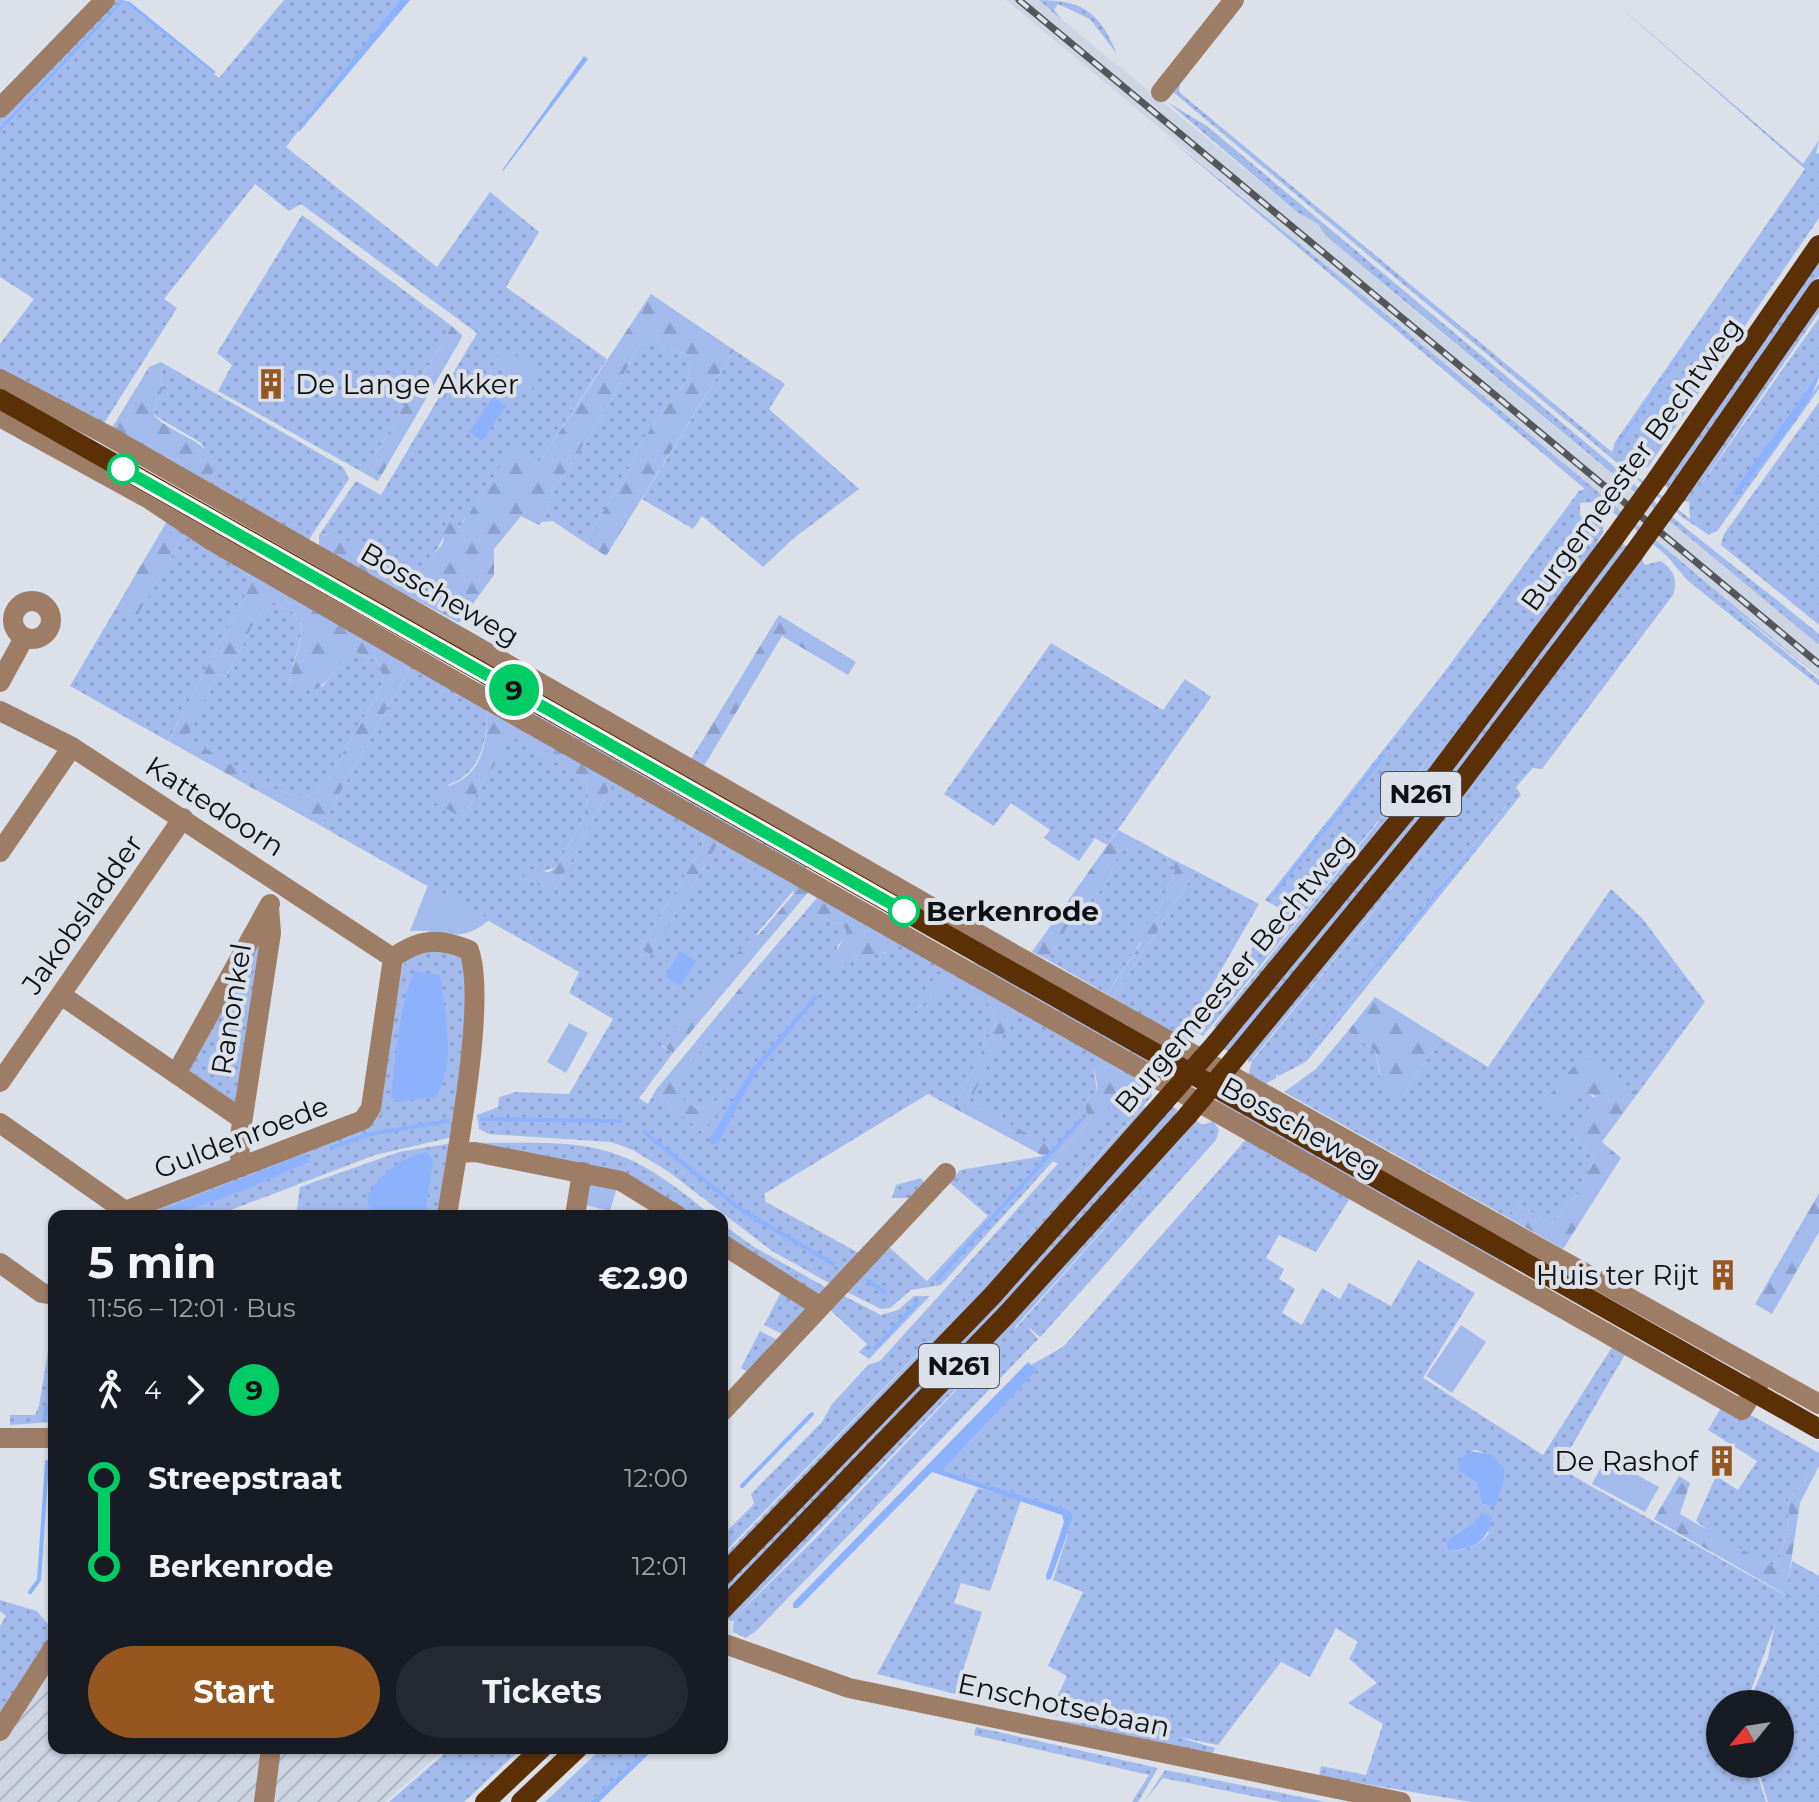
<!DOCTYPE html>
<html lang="en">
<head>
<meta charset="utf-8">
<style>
	:root { --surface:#171b24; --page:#242831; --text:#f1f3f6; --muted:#9ea1a6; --accent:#96571e }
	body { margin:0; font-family:Montserrat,sans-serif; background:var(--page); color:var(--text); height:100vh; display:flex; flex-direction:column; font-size:30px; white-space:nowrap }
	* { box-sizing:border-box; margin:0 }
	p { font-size:26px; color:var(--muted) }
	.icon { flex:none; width:44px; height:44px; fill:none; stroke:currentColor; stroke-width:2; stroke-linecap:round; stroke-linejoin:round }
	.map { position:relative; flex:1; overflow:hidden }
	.sheet { position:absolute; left:48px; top:1210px; width:680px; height:544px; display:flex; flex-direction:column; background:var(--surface); border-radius:16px; box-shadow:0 2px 6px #0004 }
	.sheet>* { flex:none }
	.badge { padding:0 16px; border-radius:26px; font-size:28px; line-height:52px }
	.needle { width:52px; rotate:240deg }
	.tools { position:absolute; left:1706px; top:1690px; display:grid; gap:16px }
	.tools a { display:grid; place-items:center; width:88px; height:88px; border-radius:50%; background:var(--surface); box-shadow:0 2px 6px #0004; font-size:40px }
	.map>.badge { position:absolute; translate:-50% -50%; box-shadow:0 0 0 4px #fff }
	.legs { display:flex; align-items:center; gap:12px; height:88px; padding:0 40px; font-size:26px }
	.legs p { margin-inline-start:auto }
	.headline { display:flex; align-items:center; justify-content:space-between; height:136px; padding:0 40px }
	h1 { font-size:44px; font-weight:700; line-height:60px }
	.action { display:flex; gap:16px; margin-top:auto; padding:16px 40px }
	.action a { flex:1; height:92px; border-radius:48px; background:var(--accent); color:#fff; font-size:32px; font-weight:700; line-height:92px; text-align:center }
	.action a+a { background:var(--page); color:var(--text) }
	ul { padding:0 40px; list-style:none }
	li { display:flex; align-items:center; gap:28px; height:88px; font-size:30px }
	li i { display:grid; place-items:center; width:12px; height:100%; margin:0 10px; background:currentColor }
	li i::after { content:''; width:20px; height:20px; margin:-10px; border:6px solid; border-radius:50%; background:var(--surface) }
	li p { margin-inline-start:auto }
	li:first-child i { background:linear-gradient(#0000 50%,currentColor 0) }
	li:last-child i { background:linear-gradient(currentColor 50%,#0000 0) }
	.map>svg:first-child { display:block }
</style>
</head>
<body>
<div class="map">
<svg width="1819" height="1802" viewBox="0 0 1819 1802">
	<defs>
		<pattern id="industrial-furrows" width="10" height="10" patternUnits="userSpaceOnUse" patternTransform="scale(2)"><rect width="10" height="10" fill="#cdd4e2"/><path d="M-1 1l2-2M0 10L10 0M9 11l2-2" fill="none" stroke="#afb5c1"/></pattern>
		<pattern id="grass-dots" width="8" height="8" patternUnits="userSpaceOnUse" patternTransform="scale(2)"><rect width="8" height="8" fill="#a3bbec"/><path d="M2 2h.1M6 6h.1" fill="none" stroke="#8ba0ca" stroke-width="1.8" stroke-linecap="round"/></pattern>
		<pattern id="forest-firs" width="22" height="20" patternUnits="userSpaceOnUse" patternTransform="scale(2)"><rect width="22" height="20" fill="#a3bbec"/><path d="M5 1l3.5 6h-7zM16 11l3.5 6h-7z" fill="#8ba0ca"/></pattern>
	</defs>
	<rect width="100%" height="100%" fill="#dce0e8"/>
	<polygon fill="#cdd4e2" points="1006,0 1038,0 1297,212 1318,224 1326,236 1411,308 1819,645 1819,677"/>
	<polygon fill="url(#industrial-furrows)" points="54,1630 54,1748 447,1748 385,1802 0,1802 0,1715"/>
	<g fill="url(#grass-dots)" fill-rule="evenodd">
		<polygon points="115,0 123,0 0,127 0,118 11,106"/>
		<path d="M284 0H400L286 147 437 267 490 192 539 232 506 287 607 359 538 464 513 449 458 529 449 518C445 537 439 548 427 563 389 609 368 528 319 535L356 481 381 495 477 333 301 204 289 211 255 184 164 299 177 308 101 428 0 374V344L34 299 0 277V132L124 2 219 78Z"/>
		<path d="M1039 0C1084 0 1100 13 1117 54L1090 19 1058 4 1054 10 1062 20Z"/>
		<path d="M1612 0 1803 164 1819 140 1816 154 1819 153V218L1648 467 1633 473 1690 519 1689 502 1681 500 1819 302V312L1690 500 1819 318V373L1733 494 1819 384V389L1718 530 1709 535 1682 517 1173 92 1180 79 1179 92 1612 452 1615 442 1805 169ZM1764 233 1619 445 1618 443Z"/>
		<path d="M1132 72 1169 103 1207 126 1616 468C1680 527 1751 578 1819 634V645L1326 236 1318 224 1297 212Z"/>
		<path d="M1159 130 1371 302 1819 677 1719 597 1819 680V686L1687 580 1667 556 1628 523 1598 502 1580 503V517L1590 512 1604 514 1603 533 1597 542 1600 545 1413 791 1218 1029 1214 1026 1467 712 1203 1036 1192 1030 1185 1039 1113 998 1196 871 1259 904 1194 1017 1284 911 1265 900 1439 679 1579 491 1585 489ZM1383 753 1372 772 1273 896 1271 895Z"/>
		<polygon points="302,215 452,326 364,473 218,391 232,365 217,353"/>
		<polygon points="1819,259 1819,276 1670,490 1663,484"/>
		<polygon points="654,339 670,351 686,353 690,358 689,378 640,443 624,479 584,542 553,521 542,522 551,494 606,410 637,348"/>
		<polygon points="734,350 785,384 769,409 859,489 794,538 763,567 702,516 693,529 642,499"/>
		<polygon points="161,362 343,467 349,479 308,541 112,431 133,394 138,397 116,432 213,462 201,443 154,415 162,390"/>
		<polygon points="1819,402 1819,625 1721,545 1724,534"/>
		<polygon points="186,532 257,573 168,741 70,686 116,608 135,618"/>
		<polygon points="1621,542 1628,548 1432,806 1229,1052 1222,1047"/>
		<path d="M1641 558 1645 565 1660 561C1674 569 1678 580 1673 595L1542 769 1533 768 1516 787 1521 795 1307 1061 1279 1076 1277 1074 1276 1078 1265 1084 1248 1075 1252 1061 1483 776 1249 1063 1246 1057ZM1514 795 1425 911 1323 1032Z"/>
		<path d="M273 605C326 613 288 657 289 689L323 686 347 655 356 652 377 661 383 677 380 690 324 785C318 790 312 797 303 796 269 795 215 753 185 736L218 674 226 677 257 617Z"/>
		<polygon points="1051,643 1163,710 1185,679 1211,697 1107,845 1095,838 1079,861 1044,838 1050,830 1011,803 994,826 944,794"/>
		<path d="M413 663 487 704C488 736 483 773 448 785L463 818 489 771 501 760 504 732 582 777C602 800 568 844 556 867L524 877 553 893 616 777 702 826 703 846 640 949 651 955 717 845 794 890 661 1046 673 1053 639 1098 648 1104 655 1091 702 1132 726 1094 709 1106 695 1108 680 1098 674 1084 757 974 754 971 810 906 816 916 843 925 848 932 837 947 834 974C847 958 865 954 886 953L899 939 943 964 915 1010 954 981 989 1004 996 1022 954 1108 928 1094 764 1194 766 1202 859 1253 831 1284 772 1251 669 1172 633 1150 611 1142 489 1134 479 1129 477 1115 498 1107 499 1097 516 1092 569 1094 613 1019 569 993 579 972 321 826Z"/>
		<polygon points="482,682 807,867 804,872 479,684"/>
		<polygon points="1143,843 1166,856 1175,870 1153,922 1147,925 1141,942 1107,994 1048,960 1073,917 1106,885 1119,852"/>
		<polygon points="1611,889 1642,918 1705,1002 1638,1093 1583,1056 1580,1089 1584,1088 1596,1100 1575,1134 1576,1140 1595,1159 1573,1199 1552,1224 1517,1204 1507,1217 1284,1092 1316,1069 1348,1031 1376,1052 1380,1076 1404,1094 1441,1038 1488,1067"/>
		<polygon points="259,943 262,946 236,1102 229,1104 189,1076 187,1063"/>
		<polygon points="423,946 462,956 469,988 453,1137 375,1155 215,1216 129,1216 373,1122 380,1114 402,967 410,953"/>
		<polygon points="974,962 1486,1249 1512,1269 1215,1106 1218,1099 1193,1086 1191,1090 1192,1085 1172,1073 1168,1079 972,965"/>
		<polygon points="1017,1007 1101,1056 1094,1070 1097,1092 1084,1102 1089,1122 1060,1152 969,1101"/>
		<polygon points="1142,1080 1151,1085 1152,1096 977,1291 1144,1106 1148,1110 1028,1245 722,1565 722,1558 976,1293 722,1555 722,1536 754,1504 751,1494 822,1422 832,1404 868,1365 880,1361 1131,1083"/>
		<polygon points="1171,1106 1178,1110 1170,1122 1096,1205 722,1600 722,1586"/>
		<path d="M1195 1120 1203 1125 1213 1121 1219 1130 1216 1140 1043 1334 1040 1337 1027 1326 1038 1339 756 1631 746 1638 733 1632 734 1621 727 1620 728 1615ZM1194 1128 1015 1329V1327ZM1013 1330 818 1536 736 1616Z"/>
		<path d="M1248 1137 1352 1195 1316 1252 1279 1235 1266 1258 1284 1269 1279 1279 1295 1289 1282 1313 1302 1325 1322 1288 1340 1299 1349 1283 1391 1306 1418 1260 1475 1293 1423 1378 1543 1455 1614 1344 1627 1351 1559 1468 1785 1595 1792 1561 1819 1576V1802H1768L1756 1764H1780V1704H1748L1768 1658 1775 1624 1746 1704H1720V1764H1754L1766 1802H1471L1319 1776 1321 1766 1366 1775 1383 1724 1348 1703 1377 1683 1349 1659 1358 1642 1336 1628 1310 1677 1281 1662 1218 1745 1178 1737 1215 1748 1212 1755 1047 1719 1099 1725 1049 1714 1067 1676 1048 1666 1083 1592 1053 1580 1073 1518 1071 1511 943 1470 1036 1371 1031 1365 1063 1347ZM1476 1450 1491 1455 1495 1506 1482 1504 1476 1482 1458 1471 1470 1451ZM1478 1522 1489 1533C1478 1547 1466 1550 1448 1551L1456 1533Z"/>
		<polygon points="452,1143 442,1216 296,1216 300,1187 399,1152"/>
		<path d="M471 1143C590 1143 617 1136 712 1216H685L622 1177Z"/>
		<polygon points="1043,1156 1053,1161 941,1285 911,1290 890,1308 881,1309 845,1291 890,1248 927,1281 988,1216 950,1183 960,1170"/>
		<polygon points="921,1178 925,1184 910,1198 892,1198 896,1185"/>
		<polygon points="722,1224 754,1247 827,1288 817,1297 722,1240"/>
		<polygon points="781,1292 806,1308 784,1335 764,1325"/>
		<polygon points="842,1295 881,1315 898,1310 914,1296 930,1296 869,1359 859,1352 867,1344 829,1309"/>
		<polygon points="54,1314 54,1422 10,1425 10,1415 35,1415 39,1406"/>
		<polygon points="760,1331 779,1341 750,1373 741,1368"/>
		<polygon points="1722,1406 1749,1414 1819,1453 1819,1466 1788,1500 1789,1525 1779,1561 1771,1566 1725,1543 1696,1521 1716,1476 1738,1490 1757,1461 1708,1430"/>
		<polygon points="978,1488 1021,1500 990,1591 961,1583 954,1603 982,1612 955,1694 877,1674"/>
		<polygon points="0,1600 37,1611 53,1630 0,1715 0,1626 6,1616 0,1611"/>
		<polygon points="976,1727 1158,1768 1138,1802 1132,1802 1149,1775 974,1735"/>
		<polygon points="451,1748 522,1748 464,1802 389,1802"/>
		<polygon points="602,1748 647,1748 590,1802 545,1802"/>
		<polygon points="1165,1770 1326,1802 1282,1802 1163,1778 1144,1802"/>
	</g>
	<g fill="url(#forest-firs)" fill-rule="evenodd">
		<path d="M651 294 734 350 606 556 584 542 624 479 640 443 689 378 690 358 686 353 670 351 654 339 637 348 606 410 551 494 542 522 539 525 521 516 494 549V575L459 623 319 548V535C364 529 374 587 418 573L443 543 446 515 459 528 513 448 538 464Z"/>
		<polygon points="452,326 462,335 461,339 378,481 364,473"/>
		<path d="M161 362 162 390 154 415C175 440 234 442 206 489L110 431 149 367Z"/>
		<polygon points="167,521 186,532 135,619 116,608"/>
		<path d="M257 573 413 663 321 826 168 741ZM273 605C326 613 289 657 289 689 333 699 327 665 356 652L377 661 383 677 380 690 324 785C318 790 312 797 303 796 270 795 215 753 186 736L218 674 226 677 257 617Z"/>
		<polygon points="779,615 856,662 848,675 782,636 704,766 691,759"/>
		<path d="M487 704 616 777 553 893 523 877 529 869 549 872 556 867C568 844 602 800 582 777L505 733 501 760 489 771 463 818 430 800C439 786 449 788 461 780 486 765 488 730 487 704Z"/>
		<polygon points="702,826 811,889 673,1053 661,1045 751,937 759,934 793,895 794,890 717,845 651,955 640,949 703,846"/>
		<polygon points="1118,830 1143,843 1119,852 1106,885 1073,917 1048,960 1032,952"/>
		<polygon points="1166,856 1196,871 1113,998 1107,994 1141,943 1126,935 1131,926 1153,922 1175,870"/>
		<path d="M820 894 899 939 898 946C877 962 857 946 833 976V957L847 932 843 925 815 916 810 906Z"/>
		<path d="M943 964 1017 1007 970 1101 1060 1152 1089 1122 1084 1102 1097 1092C1099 1078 1088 1067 1101 1056L1142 1080 1131 1083 1060 1165 954 1108 996 1022 989 1004 954 982 913 1011Z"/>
		<polygon points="754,971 759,978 757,983 674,1084 680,1097 695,1108 709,1106 726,1094 733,1095 702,1132 655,1091"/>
		<polygon points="1375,997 1441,1038 1404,1094 1398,1097 1383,1089 1376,1052 1348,1031"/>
		<polygon points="1583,1055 1638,1093 1602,1142 1621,1158 1563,1249 1507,1217 1517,1204 1552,1224 1573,1199 1595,1159 1576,1140 1575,1134 1595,1096 1580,1089 1559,1115 1543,1103"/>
		<polygon points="1819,1193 1819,1232 1772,1314 1755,1304"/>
		<polygon points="1819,1466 1800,1503 1786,1595 1654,1519 1679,1476 1690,1483 1680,1514 1771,1566 1779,1561 1789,1525 1788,1500"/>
	</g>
	<g fill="#a3bbec">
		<polygon points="503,348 542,372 531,390 493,366"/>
		<path d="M428 885 490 919C460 946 446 929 410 931Z"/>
		<polygon points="569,1023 588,1033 566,1073 547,1062"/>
		<polygon points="587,1181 617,1187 610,1211 585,1205"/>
		<polygon points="1461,1325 1486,1342 1452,1393 1426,1376"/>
		<polygon points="1606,1458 1659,1487 1645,1512 1592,1484"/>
	</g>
	<g fill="#8cb1fd">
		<polygon points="122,0 130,2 216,72 214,74 124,2 0,132 0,127"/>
		<polygon points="400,0 410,0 299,132 298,128"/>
		<polygon points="584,56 588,59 503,171 503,169"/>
		<polygon points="1764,233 1619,445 1617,444"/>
		<path d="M1819 373C1819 397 1755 472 1737 496L1732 494Z"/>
		<polygon points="493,397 506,406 482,441 469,432"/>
		<polygon points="1576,500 1441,682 1441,681"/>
		<polygon points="1383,753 1386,755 1273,897 1271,895"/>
		<polygon points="1515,795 1425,911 1294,1066"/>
		<polygon points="680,951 696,961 680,986 665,976"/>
		<path d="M414 971 440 975C445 1015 457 1061 436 1097L398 1102 391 1097C396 1054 398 1011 414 971Z"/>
		<polygon points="815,995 818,997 755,1074 718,1143 711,1145 710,1139 751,1070"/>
		<path d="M427 1152 433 1160 425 1216H370L367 1196C382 1173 399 1158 427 1152Z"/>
		<path d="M305 1154 309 1162C262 1181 196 1216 145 1216Z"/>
		<polygon points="1028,1362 1037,1370 943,1470 1071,1511 1073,1518 1051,1579 1047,1580 1046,1576 1064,1522 1062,1515 932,1472 798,1608 793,1608 793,1603"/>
		<polygon points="1470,1451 1491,1454 1504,1468 1504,1481 1495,1507 1482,1504 1476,1482 1458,1471 1460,1459"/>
		<path d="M1482 1513 1492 1517C1487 1543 1474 1549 1448 1551L1447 1542C1457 1529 1474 1528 1482 1513Z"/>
		<polygon points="647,1748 655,1748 599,1802 590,1802"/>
	</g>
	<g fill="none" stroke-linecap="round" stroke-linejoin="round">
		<g stroke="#8cb1fd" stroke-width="4">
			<polyline points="482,1119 620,1121"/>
			<polyline points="644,1132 740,1209 833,1264"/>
			<polyline points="333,1147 370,1134 448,1121"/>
			<polyline points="937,1279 1081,1120"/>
			<polyline points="868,1281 885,1292"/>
			<polyline points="875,1348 917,1303"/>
			<polyline points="44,1419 46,1407"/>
			<polyline points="742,1486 812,1414"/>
			<polyline points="30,1592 39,1580 47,1462"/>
		</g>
		<g stroke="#9e7d66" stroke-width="20">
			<polyline points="1161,92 1234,0"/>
			<polyline points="0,108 105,0"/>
			<polyline points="0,379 105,434 1010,952 1819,1404"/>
			<polyline points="0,417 149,499 209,539 467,688 1742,1410 1762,1378"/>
			<circle cx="32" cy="620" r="19"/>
			<polyline points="0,682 24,638"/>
			<polyline points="0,711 72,747 393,958"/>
			<polyline points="0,852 72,747"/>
			<path d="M393 958C419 938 439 938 469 950 487 1002 456 1156 447 1216"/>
			<polyline points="61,995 242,1119"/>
			<polyline points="176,1074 270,904"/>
			<polyline points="0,1082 183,818"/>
			<polyline points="0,1123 125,1211 363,1120 371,1108 393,958"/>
			<polyline points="459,1153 475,1152 621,1181 678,1216"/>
			<polyline points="241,1167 239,1143 271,933 269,907"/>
			<polyline points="575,1216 582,1172"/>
			<polyline points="722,1244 819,1306"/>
			<polyline points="0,1263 42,1293 54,1295"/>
			<polyline points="722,1412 946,1173"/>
			<polyline points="0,1438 54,1438"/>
			<polyline points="722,1643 849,1688 1401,1802"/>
			<polyline points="0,1731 54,1647"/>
			<polyline points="264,1802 271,1748"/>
		</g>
		<g stroke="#5b3007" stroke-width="20">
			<polyline points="0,399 1819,1429"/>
			<polyline points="1657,479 1819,245"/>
			<polyline points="1676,495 1819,289"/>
			<polyline points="1216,1043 1439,772 1615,537"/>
			<polyline points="1237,1056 1456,789 1634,553"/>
			<polyline points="722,1576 992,1296 1164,1102"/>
			<polyline points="722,1610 1007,1314 1188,1115"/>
			<polyline points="485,1802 542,1748"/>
			<polyline points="521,1802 578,1748"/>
		</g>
		<defs>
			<polyline id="rail" points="1019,0 1819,664"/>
		</defs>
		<use href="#rail" stroke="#54565a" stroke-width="7"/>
		<use href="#rail" stroke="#dce0e8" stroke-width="4" stroke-dasharray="12" stroke-linecap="butt"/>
		<g stroke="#5b3007" stroke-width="20">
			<polyline points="1615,537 1657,479"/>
			<polyline points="1634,553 1676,495"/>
			<polyline points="1164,1102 1216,1043"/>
			<polyline points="1188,1115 1237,1056"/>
		</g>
	</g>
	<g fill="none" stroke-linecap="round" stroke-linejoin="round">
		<defs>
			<polyline id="line-1" points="123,469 904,911"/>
		</defs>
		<use href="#line-1" stroke="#fff" stroke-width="18"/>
		<use href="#line-1" stroke="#0c6" stroke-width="12"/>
	</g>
	<defs>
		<symbol id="building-bare" viewBox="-9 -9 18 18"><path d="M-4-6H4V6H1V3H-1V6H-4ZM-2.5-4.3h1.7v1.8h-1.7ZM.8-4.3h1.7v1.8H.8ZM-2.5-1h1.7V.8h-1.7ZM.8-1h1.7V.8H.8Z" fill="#96571e" stroke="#dce0e8" stroke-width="2.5" paint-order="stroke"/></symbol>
	</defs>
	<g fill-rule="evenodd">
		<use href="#building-bare" x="249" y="362" width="44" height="44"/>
		<use href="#building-bare" x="1701" y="1253" width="44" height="44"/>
		<use href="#building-bare" x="1700" y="1439" width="44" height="44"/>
	</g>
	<g fill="#fff" stroke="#0c6" stroke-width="4">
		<circle cx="123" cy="469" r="14"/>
		<circle cx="904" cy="911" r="14"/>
	</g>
	<g text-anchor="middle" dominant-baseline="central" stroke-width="8" stroke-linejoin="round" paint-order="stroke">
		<g fill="#dce0e8" stroke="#4c4e53" stroke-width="2">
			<rect x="1381" y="772" width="80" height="44" rx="6"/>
			<rect x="919" y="1344" width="80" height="44" rx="6"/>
		</g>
		<g font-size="26" font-weight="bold" fill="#0f1013">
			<text x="1421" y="794">N261</text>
			<text x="959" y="1366">N261</text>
		</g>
		<g font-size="28" fill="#0f1013" stroke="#dce0e8" text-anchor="end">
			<text x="295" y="384" text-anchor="start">De Lange Akker</text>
			<text x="1699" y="1275">Huis ter Rijt</text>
			<text x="1698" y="1461">De Rashof</text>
		</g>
		<g font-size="28" fill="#0f1013" stroke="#dce0e8">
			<text transform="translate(1631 464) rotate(-54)">Burgemeester Bechtweg</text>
			<text transform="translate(440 594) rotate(30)">Bosscheweg</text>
			<text transform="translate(215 806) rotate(33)">Kattedoorn</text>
			<text transform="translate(82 914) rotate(-55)">Jakobsladder</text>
			<text transform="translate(1234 973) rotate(-50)">Burgemeester Bechtweg</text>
			<text transform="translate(231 1009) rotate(-81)">Ranonkel</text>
			<text transform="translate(1301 1127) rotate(29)">Bosscheweg</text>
			<text transform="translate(241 1137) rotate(-21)">Guldenroede</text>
			<text transform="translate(1064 1705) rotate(12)">Enschotsebaan</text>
		</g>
		<g font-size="28" font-weight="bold" fill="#0f1013" stroke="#dce0e8" text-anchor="start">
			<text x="926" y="911">Berkenrode</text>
		</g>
	</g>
</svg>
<div class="tools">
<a><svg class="needle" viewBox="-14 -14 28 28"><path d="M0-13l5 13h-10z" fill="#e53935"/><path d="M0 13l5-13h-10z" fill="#9ea1a6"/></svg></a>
</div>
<b class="badge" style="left:514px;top:690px;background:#0c6;color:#111">9</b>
<section class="sheet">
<div class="headline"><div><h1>5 min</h1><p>11:56 – 12:01 · Bus</p></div><b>€2.90</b></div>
<div class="legs"><svg class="icon" aria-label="walk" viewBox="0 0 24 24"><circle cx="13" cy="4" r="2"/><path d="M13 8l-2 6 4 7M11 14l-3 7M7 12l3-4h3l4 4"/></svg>4<svg class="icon" aria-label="forward" viewBox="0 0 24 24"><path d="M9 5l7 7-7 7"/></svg><b class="badge" style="background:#0c6;color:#111">9</b></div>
<ul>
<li><i style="color:#0c6"></i><b>Streepstraat</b><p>12:00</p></li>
<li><i style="color:#0c6"></i><b>Berkenrode</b><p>12:01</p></li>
</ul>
<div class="action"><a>Start</a><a>Tickets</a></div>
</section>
</div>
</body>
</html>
